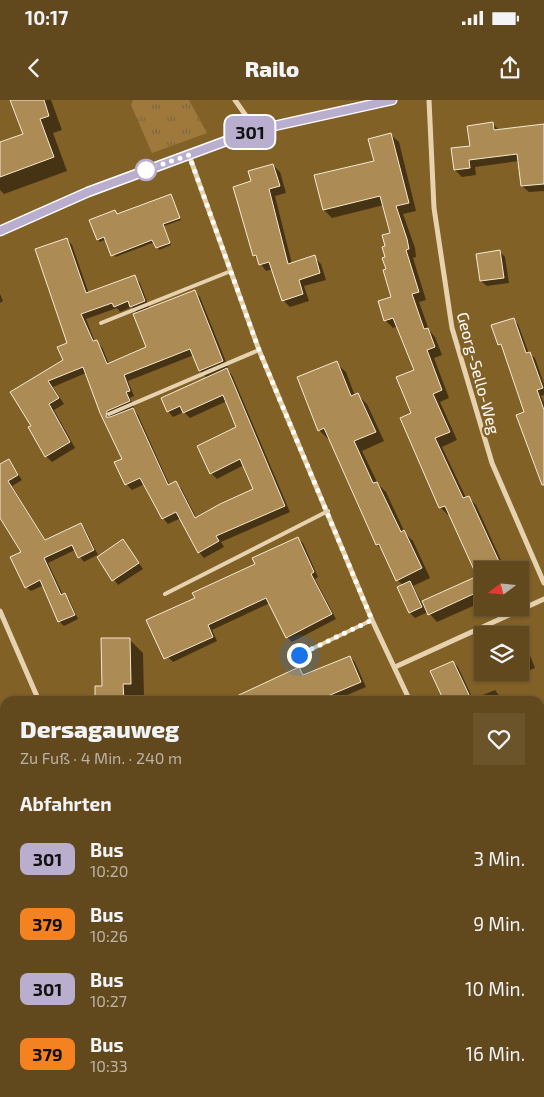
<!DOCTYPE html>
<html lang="de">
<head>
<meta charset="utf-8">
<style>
	:root { --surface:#62491d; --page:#6b532a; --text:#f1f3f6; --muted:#bbb2a4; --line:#76613b }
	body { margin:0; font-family:"Exo 2",sans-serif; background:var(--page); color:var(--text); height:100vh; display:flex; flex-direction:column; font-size:19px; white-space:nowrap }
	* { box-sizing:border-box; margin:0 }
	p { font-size:16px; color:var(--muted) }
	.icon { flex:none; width:28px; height:28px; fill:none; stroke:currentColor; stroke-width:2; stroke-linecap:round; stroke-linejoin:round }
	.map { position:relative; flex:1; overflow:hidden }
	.drawer { position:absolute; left:0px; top:596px; width:545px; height:401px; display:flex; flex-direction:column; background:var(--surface); border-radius:15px 15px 0 0; box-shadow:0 1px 4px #0004,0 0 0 1px var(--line) }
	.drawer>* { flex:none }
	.badge { padding:0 10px; border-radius:8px; font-size:18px; line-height:32px }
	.needle { width:32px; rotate:254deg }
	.controls { position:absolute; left:474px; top:461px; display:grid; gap:10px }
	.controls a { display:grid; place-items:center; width:55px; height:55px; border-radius:0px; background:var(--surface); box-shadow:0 1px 4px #0004,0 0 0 1px var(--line); font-size:25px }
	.you { position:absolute; width:25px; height:25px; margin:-12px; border:4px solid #fff; border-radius:50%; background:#1a73e8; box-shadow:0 0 0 8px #1a73e833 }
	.map>.badge { position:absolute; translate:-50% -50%; box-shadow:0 0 0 2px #fff }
	h2 { padding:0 20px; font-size:19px; line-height:45px }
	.round { display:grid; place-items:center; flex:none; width:52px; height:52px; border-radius:0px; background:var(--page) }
	.head { display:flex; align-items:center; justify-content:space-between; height:85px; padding:0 20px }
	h1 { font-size:24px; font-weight:800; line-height:38px }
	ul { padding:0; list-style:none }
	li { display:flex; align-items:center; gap:15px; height:65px; padding:0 20px }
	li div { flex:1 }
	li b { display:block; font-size:19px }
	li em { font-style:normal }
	li .badge { min-width:55px; font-weight:700; text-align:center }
	.status { display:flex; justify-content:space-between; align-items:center; height:35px; padding:0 25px; background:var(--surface); direction:ltr }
	.status svg { height:14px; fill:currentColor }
	header { display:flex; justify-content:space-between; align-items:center; height:65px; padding:0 20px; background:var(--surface); font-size:22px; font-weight:800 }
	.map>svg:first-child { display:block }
</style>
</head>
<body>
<div class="status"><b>10:17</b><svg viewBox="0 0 49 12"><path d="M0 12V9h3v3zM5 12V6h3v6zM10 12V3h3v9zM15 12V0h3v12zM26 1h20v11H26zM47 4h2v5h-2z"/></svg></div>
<header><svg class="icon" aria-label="back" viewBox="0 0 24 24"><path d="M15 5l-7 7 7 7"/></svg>Railo<svg class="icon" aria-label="share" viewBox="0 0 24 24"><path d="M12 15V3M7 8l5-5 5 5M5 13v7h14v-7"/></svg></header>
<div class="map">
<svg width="544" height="997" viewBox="0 0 544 997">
	<defs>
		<pattern id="park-tufts" width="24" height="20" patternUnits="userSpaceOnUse" patternTransform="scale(1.25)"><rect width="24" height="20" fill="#9f793c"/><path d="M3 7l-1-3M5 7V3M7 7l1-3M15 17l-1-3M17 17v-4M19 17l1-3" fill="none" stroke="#7e6742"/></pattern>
	</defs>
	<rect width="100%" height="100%" fill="#826127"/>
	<polygon fill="url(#park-tufts)" points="133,0 189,0 207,33 152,53 131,5"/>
	<g fill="#0007" fill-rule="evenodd">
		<polygon points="12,0 51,0 62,30 53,33 67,71 4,94 0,90 0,44 24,35"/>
		<polygon points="492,23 500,31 544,26 544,91 529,92 522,86 519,61 475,67 476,75 462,77 455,70 471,47"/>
		<polygon points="391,35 399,42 416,111 403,114 415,148 416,157 413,158 426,200 419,202 429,230 435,237 442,255 434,258 449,298 440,302 457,340 442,347 466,398 468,397 476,405 505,469 509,467 512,470 482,470 482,502 437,522 428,512 415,518 410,513 399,487 403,485 397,480 384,451 377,445 330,339 328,339 319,330 336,263 346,272 355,296 358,295 367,304 384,341 362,351 378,384 386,392 405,433 413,441 430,478 413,486 422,503 479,477 450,414 448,415 440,407 412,314 415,270 398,226 393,228 385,220 393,197 387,158 387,147 391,134 384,105 332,118 324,110 375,62"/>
		<polygon points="273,65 280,72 286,93 275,96 292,164 314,157 321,164 326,180 304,186 309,201 290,207 283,200 273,169 266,171 254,155 253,82"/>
		<polygon points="170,95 181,120 164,126 171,145 159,150 155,142 115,157 107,139 100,142 98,140"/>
		<path d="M67 139 72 145 89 194 135 177 140 183 150 209 194 191 200 197 228 267 226 268 232 275 290 412 221 442 224 447 204 458 199 452 181 418 168 424 163 418 145 384 132 390 126 384 124 359 86 273 53 287 64 304 54 310 75 348 52 362 46 356 32 326 12 293 64 260 69 243ZM132 207 138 214 147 248 109 264 102 247 95 242 86 219 117 208 120 212ZM194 255 200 271 207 278 168 311 173 317 184 312 190 318 227 301 238 328 211 373 217 379 244 365 255 389 197 419 181 388 176 383 170 386 138 315 131 308 134 307 130 298 134 296 128 281Z"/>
		<polygon points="500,152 505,157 509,183 487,186 481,181"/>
		<polygon points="0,194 3,201 0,203"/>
		<polygon points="513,219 518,224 529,254 535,258 544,284 544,295 541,296 544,303 544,380 526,313 504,248 499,244"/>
		<polygon points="9,360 22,380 12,386 46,441 81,424 85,429 99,457 123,441 143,469 118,485 97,455 84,462 75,450 48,463 63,495 69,499 78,519 64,526 59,521 44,485 31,491 26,487 23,452 0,415 0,365"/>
		<polygon points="298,438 303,443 318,477 315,479 336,519 292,542 287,537 270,503 212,530 217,541 173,562 168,557 196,498"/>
		<polygon points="129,539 143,553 144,597 137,597 137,601 96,601 96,587 103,587"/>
		<polygon points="522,543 527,548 535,568 513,577 508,572 520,572 520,544"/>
		<polygon points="350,557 355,562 366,587 333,601 241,601 239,596 299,568 305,576"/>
		<polygon points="453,562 458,567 473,599 495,590 503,601 446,601 432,572"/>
		<polygon points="544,639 544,653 540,644 540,640"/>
		<polygon points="5,640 5,752 0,747 0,641"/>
		<polygon points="540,730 542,733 544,732 544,775 540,777"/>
		<polygon points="544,853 544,902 540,903 540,854"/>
		<polygon points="5,872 5,899 0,884 0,874"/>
		<polygon points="544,935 544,975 540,976 540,937"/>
		<polygon points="37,992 73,992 60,997 40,997"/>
		<polygon points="220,992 349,992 350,995 209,997"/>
		<polygon points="481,992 496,992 485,997"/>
	</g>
	<g fill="#ac8b54" stroke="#f5e8d3">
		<polygon points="10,0 44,0 49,16 40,19 54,57 0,77 0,42 23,34"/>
		<polygon points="493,22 494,30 544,24 544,84 521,86 517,54 469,60 470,68 454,70 451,48 470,46 467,26"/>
		<polygon points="391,33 409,103 396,106 407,139 409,149 406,150 419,192 412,194 424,229 428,228 435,247 427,250 442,290 433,294 450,332 435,338 463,398 469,396 503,470 474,470 445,406 439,408 400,318 411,313 396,277 414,270 393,218 384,221 378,201 391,197 383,170 386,169 382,158 385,157 382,147 385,146 382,135 390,133 380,96 323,110 314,75 374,61 368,39"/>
		<polygon points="273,64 280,86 269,89 288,164 315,155 320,173 299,180 303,194 282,201 269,162 259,165 256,155 253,156 233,87 251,81 248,71"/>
		<polygon points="171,94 180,118 163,124 170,143 156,148 152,140 111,156 104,137 97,140 89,120 115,110 117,114"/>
		<polygon points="67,138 86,193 135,175 145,201 130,207 128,201 114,207 112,203 81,214 93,241 97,240 107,264 146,247 133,214 195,190 223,261 199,271 190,249 124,275 130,291 126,292 130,301 107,311 106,317 110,317 133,308 168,385 176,381 195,418 220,404 253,389 240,359 210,374 197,346 236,327 223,295 183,313 180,306 167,312 161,298 227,268 285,406 216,436 219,441 198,453 176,412 162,419 140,378 125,385 114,362 122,359 100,313 83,267 48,281 59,298 49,304 70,342 45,357 28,327 31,326 10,292 63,260 57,247 67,243 35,149"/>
		<polygon points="500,150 504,178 480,181 476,154"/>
		<polygon points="514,218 526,253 530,252 543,288 537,290 544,310 544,385 542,385 516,315 524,312 501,244 498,245 491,225"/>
		<polygon points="337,261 351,296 358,293 376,332 354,341 373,383 377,382 401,432 404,430 422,468 396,481 379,444 376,445 324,328 318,331 297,277"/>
		<polygon points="9,359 18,375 8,381 45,440 81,423 94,450 78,458 72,445 44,458 61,495 65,493 75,515 58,522 40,480 25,488 10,457 21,452 0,418 0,364"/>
		<polygon points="298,437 314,472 311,474 332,514 286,538 266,498 208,525 213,537 164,559 146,520 195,498 192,493 255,464 252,458"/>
		<polygon points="123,439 139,463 112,481 97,457"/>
		<polygon points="482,474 482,490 428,515 422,501"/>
		<polygon points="410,481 422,507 409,513 397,487"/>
		<polygon points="101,538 130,538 131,584 123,584 124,601 95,601 95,586 102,586"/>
		<polygon points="350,556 361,582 316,601 226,601 299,567 303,575"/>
		<polygon points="453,561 472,601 444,601 430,571"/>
	</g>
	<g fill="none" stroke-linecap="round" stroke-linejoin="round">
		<g stroke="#e7d2af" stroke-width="3" stroke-dasharray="2.5 4" stroke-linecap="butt">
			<polyline points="0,633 5,630"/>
			<polyline points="0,771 0,772"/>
			<polyline points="0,901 5,915"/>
			<polyline points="31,992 33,997"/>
		</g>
		<g stroke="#e7d2af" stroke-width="4">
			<polyline points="101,223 231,171"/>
			<polyline points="109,314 259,250"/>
			<polyline points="165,494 328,411"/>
			<polyline points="299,555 372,520"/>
			<polyline points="540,723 544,721"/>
		</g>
		<g stroke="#e7d2af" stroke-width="5">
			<polyline points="235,0 256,30"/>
			<polyline points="429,0 434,108 452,228 492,363 544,483"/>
			<polyline points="189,55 259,250 372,520 410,601"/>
			<polyline points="0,131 88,92 256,30 392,0"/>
			<polyline points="0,511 39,601"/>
			<polyline points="395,567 544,499"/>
			<polyline points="540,818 544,817"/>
			<polyline points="170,992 171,997"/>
			<polyline points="390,992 392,997"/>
			<polyline points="441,992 442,997"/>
			<polyline points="139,997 152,992"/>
			<polyline points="425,997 436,992"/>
		</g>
	</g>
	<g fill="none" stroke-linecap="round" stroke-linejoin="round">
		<defs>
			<polyline id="line" points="0,131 88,92 256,30 392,0"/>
		</defs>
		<use href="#line" stroke="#fff" stroke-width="11"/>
		<use href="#line" stroke="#b9aecd" stroke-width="8"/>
		<polyline stroke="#fff" stroke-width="5" stroke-dasharray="0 9" points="146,70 189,55 259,250 372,520 299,555"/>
	</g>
	<circle fill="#fff" stroke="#b9aecd" stroke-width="2.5" cx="146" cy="70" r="10"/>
	<g text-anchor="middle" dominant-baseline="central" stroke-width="5" stroke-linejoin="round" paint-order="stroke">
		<g font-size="16" fill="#fff" stroke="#826127">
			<text transform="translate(479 273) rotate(75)">Georg-Sello-Weg</text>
		</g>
	</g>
</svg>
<div class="controls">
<a><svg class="needle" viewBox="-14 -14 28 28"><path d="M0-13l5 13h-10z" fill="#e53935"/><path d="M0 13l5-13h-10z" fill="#bbb2a4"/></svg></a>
<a><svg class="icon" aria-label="layers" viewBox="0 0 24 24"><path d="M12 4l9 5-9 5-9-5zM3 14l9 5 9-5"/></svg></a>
</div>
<div class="you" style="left:299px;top:555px"></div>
<b class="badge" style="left:250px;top:32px;background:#b9aecd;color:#111">301</b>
<section class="drawer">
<div class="head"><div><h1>Dersagauweg</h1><p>Zu Fuß · 4 Min. · 240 m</p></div><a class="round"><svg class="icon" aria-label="heart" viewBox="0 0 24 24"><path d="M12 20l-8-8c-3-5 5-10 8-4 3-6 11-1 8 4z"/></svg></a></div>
<h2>Abfahrten</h2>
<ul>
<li><span class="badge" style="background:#b9aecd;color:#111">301</span><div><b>Bus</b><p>10:20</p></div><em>3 Min.</em></li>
<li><span class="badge" style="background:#f58220;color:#111">379</span><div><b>Bus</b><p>10:26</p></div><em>9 Min.</em></li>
<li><span class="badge" style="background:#b9aecd;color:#111">301</span><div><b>Bus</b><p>10:27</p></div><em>10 Min.</em></li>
<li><span class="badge" style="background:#f58220;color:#111">379</span><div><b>Bus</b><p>10:33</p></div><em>16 Min.</em></li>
</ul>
</section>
</div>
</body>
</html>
